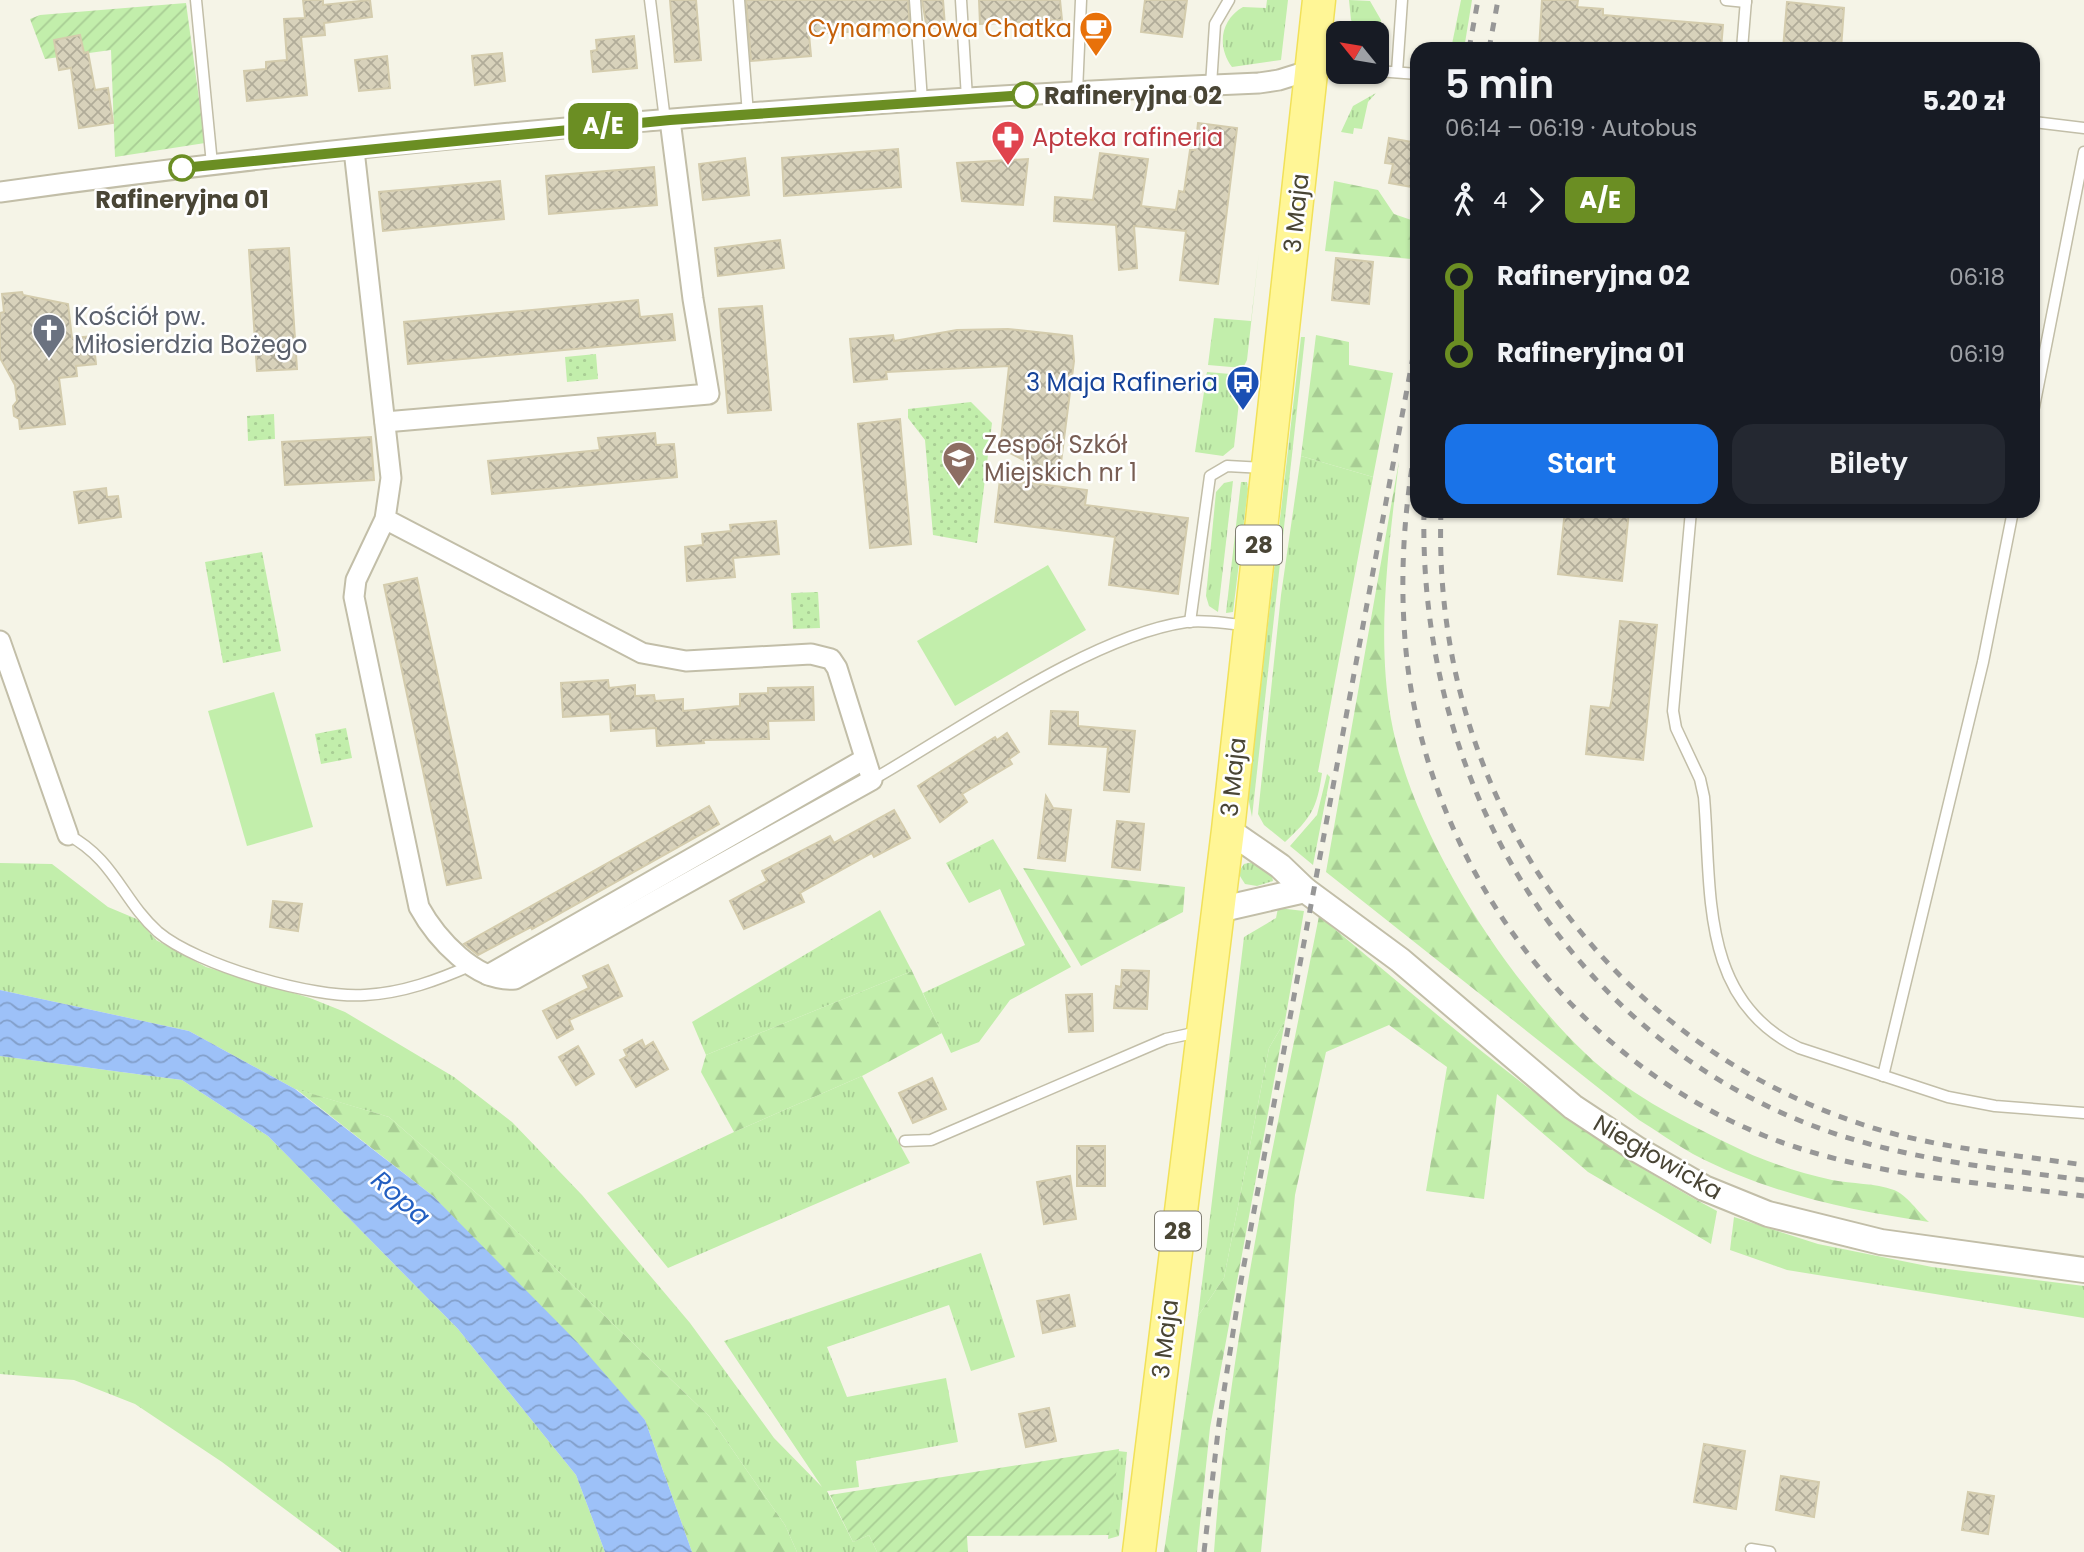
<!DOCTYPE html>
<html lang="pl">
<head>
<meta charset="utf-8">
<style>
	:root { --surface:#171b24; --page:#242831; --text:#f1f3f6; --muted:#9ea1a6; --accent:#1a73e8 }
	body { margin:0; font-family:Poppins,sans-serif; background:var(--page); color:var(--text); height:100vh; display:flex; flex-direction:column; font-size:26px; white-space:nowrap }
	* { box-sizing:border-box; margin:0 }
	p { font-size:23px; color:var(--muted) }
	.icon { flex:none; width:38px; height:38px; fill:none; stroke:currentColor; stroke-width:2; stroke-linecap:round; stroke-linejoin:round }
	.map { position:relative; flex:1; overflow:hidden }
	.details { position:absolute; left:1410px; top:42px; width:630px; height:476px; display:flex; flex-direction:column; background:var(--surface); border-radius:21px; box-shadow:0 2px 5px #0004 }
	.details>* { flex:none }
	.badge { padding:0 14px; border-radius:10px; font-size:24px; line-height:46px }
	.needle { width:46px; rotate:300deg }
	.fabs { position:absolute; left:1326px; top:21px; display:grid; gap:14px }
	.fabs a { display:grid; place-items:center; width:63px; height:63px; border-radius:14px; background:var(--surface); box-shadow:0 2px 5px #0004; font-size:35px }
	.map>.badge { position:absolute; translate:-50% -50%; box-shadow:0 0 0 4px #fff }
	.legs { display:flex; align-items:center; gap:10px; height:77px; padding:0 35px; font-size:23px }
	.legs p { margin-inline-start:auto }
	.overview { display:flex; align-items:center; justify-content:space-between; height:119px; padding:0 35px }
	h1 { font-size:38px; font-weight:600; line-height:52px }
	.primary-button { display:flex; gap:14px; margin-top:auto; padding:14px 35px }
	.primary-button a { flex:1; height:80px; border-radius:21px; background:var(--accent); color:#fff; font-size:28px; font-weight:600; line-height:80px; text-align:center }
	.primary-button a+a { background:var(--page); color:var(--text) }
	ul { padding:0 35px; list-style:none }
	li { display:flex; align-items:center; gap:24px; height:77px; font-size:26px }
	li i { display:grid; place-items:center; width:10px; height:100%; margin:0 9px; background:currentColor }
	li i::after { content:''; width:18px; height:18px; margin:-9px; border:5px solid; border-radius:50%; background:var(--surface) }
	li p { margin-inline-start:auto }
	li:first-child i { background:linear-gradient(#0000 50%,currentColor 0) }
	li:last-child i { background:linear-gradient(currentColor 50%,#0000 0) }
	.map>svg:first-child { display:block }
</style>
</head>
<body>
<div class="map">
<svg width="2084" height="1552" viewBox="0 0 2084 1552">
	<defs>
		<pattern id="grass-tufts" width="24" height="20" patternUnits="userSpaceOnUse" patternTransform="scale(1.75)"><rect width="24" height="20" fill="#c2eeab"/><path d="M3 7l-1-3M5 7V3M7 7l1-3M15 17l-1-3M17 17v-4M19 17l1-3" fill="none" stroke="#a8cd94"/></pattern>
		<pattern id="forest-firs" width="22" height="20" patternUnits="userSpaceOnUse" patternTransform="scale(1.75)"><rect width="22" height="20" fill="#c2eeab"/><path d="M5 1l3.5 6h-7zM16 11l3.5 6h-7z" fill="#a8cd94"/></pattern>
		<pattern id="park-dots" width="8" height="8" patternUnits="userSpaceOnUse" patternTransform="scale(1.75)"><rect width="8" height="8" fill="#c2eeab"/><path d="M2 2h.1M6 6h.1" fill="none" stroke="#a8cd94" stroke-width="1.8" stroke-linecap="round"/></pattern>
		<pattern id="garden-furrows" width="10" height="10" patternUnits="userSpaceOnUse" patternTransform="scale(1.75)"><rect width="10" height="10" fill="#c2eeab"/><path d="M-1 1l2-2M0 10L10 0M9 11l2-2" fill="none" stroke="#a8cd94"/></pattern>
		<pattern id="water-waves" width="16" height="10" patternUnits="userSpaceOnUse" patternTransform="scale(1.75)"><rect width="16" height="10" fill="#9dc1f8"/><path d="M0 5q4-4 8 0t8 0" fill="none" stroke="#829fca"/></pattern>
		<pattern id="building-cross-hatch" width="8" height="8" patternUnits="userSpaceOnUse" patternTransform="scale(1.75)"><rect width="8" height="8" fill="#d8d2bb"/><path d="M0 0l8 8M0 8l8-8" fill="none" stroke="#b1ac99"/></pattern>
	</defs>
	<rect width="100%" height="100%" fill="#f5f4e7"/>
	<g fill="url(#grass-tufts)">
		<path d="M1267 0H1288L1281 60 1232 67C1217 47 1220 20 1243 7L1266 8Z"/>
		<polygon points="1349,0 1370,1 1381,20 1380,38 1377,33 1358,30 1351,20"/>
		<polygon points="1461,0 1472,0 1464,49 1451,49"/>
		<polygon points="1376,93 1368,102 1362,129 1354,128 1353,134 1341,132 1353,106"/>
		<polygon points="1259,252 1247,360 1243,368 1208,365 1214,318 1251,321"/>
		<polygon points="1301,337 1305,337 1252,817 1248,797"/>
		<polygon points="1207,372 1242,375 1234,447 1223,456 1195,452"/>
		<path d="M1301 456 1373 477 1318 772 1322 773C1317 809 1311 818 1285 842L1264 825 1258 814 1281 595Z"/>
		<polygon points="1233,481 1218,612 1209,606 1206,596 1216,492 1224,483"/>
		<polygon points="1241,482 1247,482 1248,489 1233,612 1226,613"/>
		<polygon points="1327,774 1330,777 1313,865 1290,846 1317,815"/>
		<polygon points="993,839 1071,967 1010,1000 979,1042 951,1053 923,993 1025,945 1000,889 969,903 946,863"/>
		<polygon points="1253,862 1272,876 1273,881 1257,886 1245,884 1238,873 1244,864"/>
		<polygon points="0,863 52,864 108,907 139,920 156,940 206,967 310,998 345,1012 454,1077 512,1122 582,1195 690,1323 774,1438 822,1487 724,1341 981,1253 1015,1357 971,1371 949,1305 827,1347 847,1397 946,1378 958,1442 856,1461 859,1487 827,1491 853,1542 869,1535 877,1552 797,1552 785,1525 709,1416 482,1198 389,1117 295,1089 189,1031 0,990"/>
		<polygon points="1278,908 1304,911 1285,1021 1269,1048 1224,1278 1198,1316 1244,937 1276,918"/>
		<polygon points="880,910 912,971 706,1055 692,1022"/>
		<polygon points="0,1056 182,1080 268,1136 458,1329 576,1475 605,1552 342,1552 222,1462 135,1404 74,1380 0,1374"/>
		<polygon points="862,1076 910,1163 668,1268 607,1193 734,1132"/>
		<polygon points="1734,1217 1818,1244 1932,1267 2084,1286 2084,1318 1787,1270 1730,1250"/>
		<polygon points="1118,1451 1127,1452 1119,1536 1108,1539"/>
	</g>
	<g fill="url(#forest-firs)">
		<polygon points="1334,181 1378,190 1394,214 1417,222 1411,259 1325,251"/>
		<polygon points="1316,335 1349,342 1349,365 1393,373 1373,477 1301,456"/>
		<path d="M1399 461C1389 546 1376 634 1391 719 1411 831 1503 975 1585 1053 1625 1092 1678 1119 1727 1143 1760 1160 1796 1172 1832 1180 1852 1184 1875 1183 1894 1190 1906 1194 1919 1213 1929 1222 1847 1210 1767 1193 1693 1154 1675 1144 1657 1131 1639 1120L1326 872Z"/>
		<polygon points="1023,868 1185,887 1183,912 1081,966"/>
		<path d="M1319 916C1446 1021 1570 1134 1717 1211L1711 1244 1588 1172 1497 1094 1484 1199 1426 1191 1447 1067 1389 1025 1326 1052 1295 1195 1261 1552H1214C1229 1337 1278 1127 1319 916Z"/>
		<polygon points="912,971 942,1033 862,1076 734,1132 701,1072 706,1055"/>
		<polygon points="1285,1021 1210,1428 1197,1552 1164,1552 1198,1316 1224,1278 1269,1048"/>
		<polygon points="296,1089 389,1117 482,1198 709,1416 785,1525 797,1552 692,1552 645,1420 433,1196"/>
	</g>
	<g fill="url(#park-dots)">
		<polygon points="596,354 598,379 567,382 565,357"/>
		<polygon points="971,402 992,423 977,543 933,535 925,440 908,418 908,409"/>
		<polygon points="274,414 275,439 248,441 247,416"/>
		<polygon points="262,552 281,651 223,663 205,562"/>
		<polygon points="818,592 820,628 793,629 791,593"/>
		<polygon points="346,728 352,758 321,764 315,734"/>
	</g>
	<g fill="url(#garden-furrows)">
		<polygon points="186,3 205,143 115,157 111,50 45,59 30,19 40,15"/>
		<polygon points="1119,1449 1109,1535 967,1536 968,1552 877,1552 869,1535 853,1542 830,1495"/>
	</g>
	<g fill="#c2eeab">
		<polygon points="1048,565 1086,630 955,706 917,641"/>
		<polygon points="274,692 313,827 247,846 208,711"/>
	</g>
	<polygon fill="url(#water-waves)" points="0,990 189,1031 295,1089 433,1196 578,1343 645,1420 692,1552 605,1552 576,1475 458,1329 268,1136 182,1080 0,1056"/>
	<g fill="url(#building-cross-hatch)" stroke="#d4ccad" stroke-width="2">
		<polygon points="303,0 323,0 323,5 370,0 372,17 324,23 325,35 301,37 307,95 247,101 244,71 266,69 266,62 287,60 284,19 305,18"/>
		<polygon points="670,0 696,0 701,60 675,62"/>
		<polygon points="746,0 908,0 910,28 887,33 887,30 809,34 811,56 751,61"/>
		<polygon points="922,0 943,0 945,26 927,29"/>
		<polygon points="979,0 1060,0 1062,20 980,24"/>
		<polygon points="1145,0 1187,0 1182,37 1141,32"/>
		<polygon points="1542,0 1578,0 1577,7 1603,9 1603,15 1723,25 1721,49 1539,49"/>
		<polygon points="1787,2 1844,8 1841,49 1783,49"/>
		<polygon points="80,35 84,53 88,52 95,90 108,88 113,123 79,128 71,68 59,70 54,40"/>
		<polygon points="634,36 637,68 593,72 591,51 597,50 596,40"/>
		<polygon points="502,53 505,81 475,85 472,56"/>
		<polygon points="387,56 390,88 359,91 355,60"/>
		<polygon points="1198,123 1237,128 1218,284 1180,280 1186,231 1134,226 1137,268 1119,270 1116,225 1054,221 1055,197 1093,200 1100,153 1148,159 1141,206 1176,210 1179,191 1184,192 1190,150 1195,150"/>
		<polygon points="1389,138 1418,143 1412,187 1389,183 1393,164 1385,163"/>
		<polygon points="898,149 901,187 784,196 782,158"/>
		<polygon points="745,158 749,195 703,200 699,164"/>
		<polygon points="1028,159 1023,205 962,201 957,163"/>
		<polygon points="654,167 657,205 549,214 546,176"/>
		<polygon points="500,181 504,219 383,231 379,192"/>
		<polygon points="780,240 784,268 718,276 715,248"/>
		<polygon points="289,248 297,369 257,371 249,250"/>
		<polygon points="1336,258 1373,262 1369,304 1332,300"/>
		<polygon points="22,292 23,295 68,304 72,338 93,336 96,364 76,366 77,376 59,378 65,424 20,429 19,419 14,416 13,406 17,401 15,385 0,358 0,313 4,312 2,294"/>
		<polygon points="638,300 640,317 672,314 675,340 408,364 404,322"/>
		<polygon points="762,306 771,410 728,413 719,309"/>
		<polygon points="1008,329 1072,336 1074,361 1059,478 1000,448 1009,366 886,372 887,379 854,382 850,339 893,335 894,341 957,330"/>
		<polygon points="900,419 911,544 870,548 858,424"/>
		<polygon points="655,433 656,445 674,444 677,477 492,494 488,461 600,450 598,438"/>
		<polygon points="371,437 374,480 285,485 282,442"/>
		<polygon points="1000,479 1087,490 1085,505 1188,518 1178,594 1109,585 1115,537 995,522"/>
		<polygon points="106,488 107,497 118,496 121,517 79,523 74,492"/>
		<polygon points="1565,511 1629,511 1622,581 1558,574"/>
		<polygon points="776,521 779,554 733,558 735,577 687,581 685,547 703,545 702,534 731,531 730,525"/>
		<polygon points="417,578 481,878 447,885 384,585"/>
		<polygon points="1620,621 1657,625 1643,760 1586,754 1591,706 1610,708 1612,698"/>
		<polygon points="608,680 609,688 635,685 635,696 654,695 655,701 683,699 683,711 740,706 740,694 768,693 768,688 813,687 814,720 768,721 769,739 703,740 704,743 657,746 656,728 611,731 610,714 563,717 561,683"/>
		<polygon points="1051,711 1078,712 1078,726 1135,731 1129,792 1104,790 1108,747 1049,744"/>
		<polygon points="1007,733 1019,752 1009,759 1012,764 962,794 967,802 940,822 918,786 995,737 997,740"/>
		<polygon points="1046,796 1053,808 1071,810 1065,861 1038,858"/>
		<polygon points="709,806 719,824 532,929 531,927 478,955 464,944"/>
		<polygon points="894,810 910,838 874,857 872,853 800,893 804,902 744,929 730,901 767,881 762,871 830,836 834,843"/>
		<polygon points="1117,821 1144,824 1140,870 1112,867"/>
		<polygon points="273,901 302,904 298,931 270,927"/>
		<polygon points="608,965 622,996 569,1020 573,1029 557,1038 543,1011 589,988 583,976"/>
		<polygon points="1122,970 1149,971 1147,1009 1114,1008 1116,986 1121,987"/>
		<polygon points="1092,994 1093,1031 1069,1032 1066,995"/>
		<polygon points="642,1040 645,1047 653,1042 668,1069 636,1087 620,1060 627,1056 624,1050"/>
		<polygon points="578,1046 594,1074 576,1085 559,1057"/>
		<polygon points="932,1078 946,1109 913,1123 899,1093"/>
		<rect x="1077" y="1146" width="28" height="40"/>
		<polygon points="1070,1176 1076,1219 1044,1224 1037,1182"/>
		<polygon points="1069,1295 1075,1326 1043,1333 1037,1301"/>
		<polygon points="1049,1408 1056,1441 1026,1447 1019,1414"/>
		<polygon points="1704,1444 1745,1451 1736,1509 1694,1502"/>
		<polygon points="1781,1476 1819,1482 1814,1517 1776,1510"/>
		<polygon points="1968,1492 1994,1496 1988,1534 1962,1530"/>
	</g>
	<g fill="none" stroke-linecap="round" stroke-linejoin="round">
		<defs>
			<g id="service">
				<polyline points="196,0 212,164"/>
				<polyline points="650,0 665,120"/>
				<polyline points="739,0 748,114"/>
				<polyline points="915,0 922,101"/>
				<polyline points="961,0 967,98"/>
				<polyline points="1726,0 1746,2"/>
				<polyline points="1742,49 1746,0"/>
				<polyline points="1315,70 1339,68"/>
				<polyline points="1377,71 1418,74"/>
				<polyline points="1397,72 1402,0"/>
				<polyline points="1211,85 1215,24 1229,0"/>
				<polyline points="1077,92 1081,0"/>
				<polyline points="2034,122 2084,128"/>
				<polyline points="2034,407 2084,152"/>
				<path d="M1691 511 1673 711 1676 728 1700 779 1704 797C1712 891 1699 1000 1799 1048L1948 1097 1995 1106 2084 1113"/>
				<polyline points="1190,622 1210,476 1227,466 1264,468"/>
				<path d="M872 780C958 731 1090 636 1186 622 1205 619 1226 624 1245 625"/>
				<path d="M68 835C114 859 123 901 158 932 197 965 314 999 365 995 403 993 438 980 472 965"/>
				<polyline points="1883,1076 1983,662 2013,511"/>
				<polyline points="905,1141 931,1140 1166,1039 1198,1032"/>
				<polyline points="1751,1549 1770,1552"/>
			</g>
			<g id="minor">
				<path d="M354 150 391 478 385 519 356 580 354 597 419 907C436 938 476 983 515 979L872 780 837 668 831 659 811 654 686 661 642 653 385 519"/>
				<path d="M0 192C417 134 838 101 1259 83L1279 80 1311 70"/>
				<polyline points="385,422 709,394 693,299 670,120"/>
				<polyline points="0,641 68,835"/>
				<polyline points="488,975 863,760"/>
			</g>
			<g id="tertiary">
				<polyline points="1228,830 1280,866 1305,890 1400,960 1573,1107 1638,1150 1704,1188 1768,1214 1881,1242 2084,1270"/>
				<polyline points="1218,910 1305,890"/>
			</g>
			<polyline id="primary" points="1139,1552 1228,830 1319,0"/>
		</defs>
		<use href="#service" stroke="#c2bea8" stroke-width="13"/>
		<use href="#minor" stroke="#c2bea8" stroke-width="23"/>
		<use href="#tertiary" stroke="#c2bea8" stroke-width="28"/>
		<use href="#primary" stroke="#f1e159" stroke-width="35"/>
		<use href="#service" stroke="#fff" stroke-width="10"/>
		<use href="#minor" stroke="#fff" stroke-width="19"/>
		<use href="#tertiary" stroke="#fff" stroke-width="24"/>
		<use href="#primary" stroke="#fff696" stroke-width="32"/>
		<g stroke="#979797" stroke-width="5" stroke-dasharray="9 9" stroke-linecap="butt">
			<polyline points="1469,49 1478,0"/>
			<polyline points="1489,49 1498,0"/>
			<path d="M1418 433C1404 505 1399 577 1406 651 1426 860 1569 1058 1765 1136 1865 1176 1978 1182 2084 1196"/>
			<path d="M1424 511C1418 781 1567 1041 1830 1132 1912 1160 1999 1169 2084 1180"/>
			<path d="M1441 511C1431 787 1596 1036 1861 1124 1932 1148 2010 1154 2084 1165"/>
			<polyline points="1204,1552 1219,1423 1241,1281 1418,330"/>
		</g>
	</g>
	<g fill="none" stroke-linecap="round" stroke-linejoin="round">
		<defs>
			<polyline id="line-1" points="182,168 670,120 1025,95"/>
		</defs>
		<use href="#line-1" stroke="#fff" stroke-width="16"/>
		<use href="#line-1" stroke="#6b8e23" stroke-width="10"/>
	</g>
	<defs>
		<symbol id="cafe-pin" viewBox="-11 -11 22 30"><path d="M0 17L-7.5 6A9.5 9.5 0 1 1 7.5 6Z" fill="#e8710a" stroke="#fff"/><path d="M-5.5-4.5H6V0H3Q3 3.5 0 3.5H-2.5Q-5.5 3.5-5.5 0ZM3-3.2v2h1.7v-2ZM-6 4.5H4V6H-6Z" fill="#fff"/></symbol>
		<symbol id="pharmacy-pin" viewBox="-11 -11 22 30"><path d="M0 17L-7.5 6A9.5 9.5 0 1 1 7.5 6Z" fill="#e0444e" stroke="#fff"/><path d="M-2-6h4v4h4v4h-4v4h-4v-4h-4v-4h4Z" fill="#fff"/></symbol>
		<symbol id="church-pin" viewBox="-11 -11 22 30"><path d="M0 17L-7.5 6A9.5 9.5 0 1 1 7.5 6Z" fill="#6b7280" stroke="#fff"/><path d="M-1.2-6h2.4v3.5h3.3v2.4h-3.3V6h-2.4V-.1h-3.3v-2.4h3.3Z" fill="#fff"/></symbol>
		<symbol id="bus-pin" viewBox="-11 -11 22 30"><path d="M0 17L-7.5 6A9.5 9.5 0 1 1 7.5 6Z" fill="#1a4fb4" stroke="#fff"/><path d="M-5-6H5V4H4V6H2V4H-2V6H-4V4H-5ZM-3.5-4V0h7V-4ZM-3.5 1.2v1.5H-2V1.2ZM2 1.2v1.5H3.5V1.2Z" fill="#fff"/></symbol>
		<symbol id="school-pin" viewBox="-11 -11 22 30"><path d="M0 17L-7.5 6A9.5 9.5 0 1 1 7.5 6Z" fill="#8d6e63" stroke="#fff"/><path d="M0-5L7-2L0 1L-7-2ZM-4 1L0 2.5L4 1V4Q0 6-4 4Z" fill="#fff"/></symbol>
	</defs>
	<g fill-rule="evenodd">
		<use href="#cafe-pin" x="1077" y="9" width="38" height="52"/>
		<use href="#pharmacy-pin" x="989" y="118" width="38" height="52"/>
		<use href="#church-pin" x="30" y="311" width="38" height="52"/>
		<use href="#bus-pin" x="1224" y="363" width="38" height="52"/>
		<use href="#school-pin" x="940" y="439" width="38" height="52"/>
	</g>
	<g fill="#fff" stroke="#6b8e23" stroke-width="3.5">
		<circle cx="1025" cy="95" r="12"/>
		<circle cx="182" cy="168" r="12"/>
	</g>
	<g text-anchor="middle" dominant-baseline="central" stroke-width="5" stroke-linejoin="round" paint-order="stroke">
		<g fill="#fff" stroke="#807d72" stroke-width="2">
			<rect x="1236" y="525.5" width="46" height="39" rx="5"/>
			<rect x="1155" y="1211.5" width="46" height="39" rx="5"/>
		</g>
		<g font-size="23" font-weight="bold" fill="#494535">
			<text x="1259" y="545">28</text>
			<text x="1178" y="1231">28</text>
		</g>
		<g font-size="24" fill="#c56008" stroke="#fff" text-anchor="end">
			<text x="1072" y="28">Cynamonowa Chatka</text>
		</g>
		<g font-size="24" font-weight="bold" fill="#494535" stroke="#fff" text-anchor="start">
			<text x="1044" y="95">Rafineryjna 02</text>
			<text x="182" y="199" text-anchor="middle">Rafineryjna 01</text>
		</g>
		<g font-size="24" fill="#be3a42" stroke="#fff" text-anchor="start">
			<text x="1032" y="137">Apteka rafineria</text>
		</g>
		<g font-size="24" fill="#494535" stroke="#fff">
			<text transform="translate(1296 213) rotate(-84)">3 Maja</text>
			<text transform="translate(1233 777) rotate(-84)">3 Maja</text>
			<text transform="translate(1658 1157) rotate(30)">Niegłowicka</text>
			<text transform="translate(1165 1339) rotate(-83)">3 Maja</text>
		</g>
		<g font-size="24" fill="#5b616d" stroke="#fff" text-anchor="start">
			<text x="74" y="316">Kościół pw.<tspan x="74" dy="28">Miłosierdzia Bożego</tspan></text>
		</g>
		<g font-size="24" fill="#164399" stroke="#fff" text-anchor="end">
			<text x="1218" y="382">3 Maja Rafineria</text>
		</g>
		<g font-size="24" fill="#785e54" stroke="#fff" text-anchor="start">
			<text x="984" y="444">Zespół Szkół<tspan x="984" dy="28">Miejskich nr 1</tspan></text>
		</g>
		<g font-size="26" font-style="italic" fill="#225ec1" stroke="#fff">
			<text transform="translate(401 1198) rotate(41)">Ropa</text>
		</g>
	</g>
</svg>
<div class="fabs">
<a><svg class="needle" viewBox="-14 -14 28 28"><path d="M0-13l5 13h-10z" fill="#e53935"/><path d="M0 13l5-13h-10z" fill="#9ea1a6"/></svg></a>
</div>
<b class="badge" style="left:603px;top:126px;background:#6b8e23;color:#fff">A/E</b>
<section class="details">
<div class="overview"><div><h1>5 min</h1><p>06:14 – 06:19 · Autobus</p></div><b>5.20 zł</b></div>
<div class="legs"><svg class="icon" aria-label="walk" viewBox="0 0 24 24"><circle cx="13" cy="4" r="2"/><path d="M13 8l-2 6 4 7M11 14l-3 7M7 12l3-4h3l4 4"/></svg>4<svg class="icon" aria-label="forward" viewBox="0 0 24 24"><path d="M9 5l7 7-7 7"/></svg><b class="badge" style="background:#6b8e23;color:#fff">A/E</b></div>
<ul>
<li><i style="color:#6b8e23"></i><b>Rafineryjna 02</b><p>06:18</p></li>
<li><i style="color:#6b8e23"></i><b>Rafineryjna 01</b><p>06:19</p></li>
</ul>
<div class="primary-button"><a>Start</a><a>Bilety</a></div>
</section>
</div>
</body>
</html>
